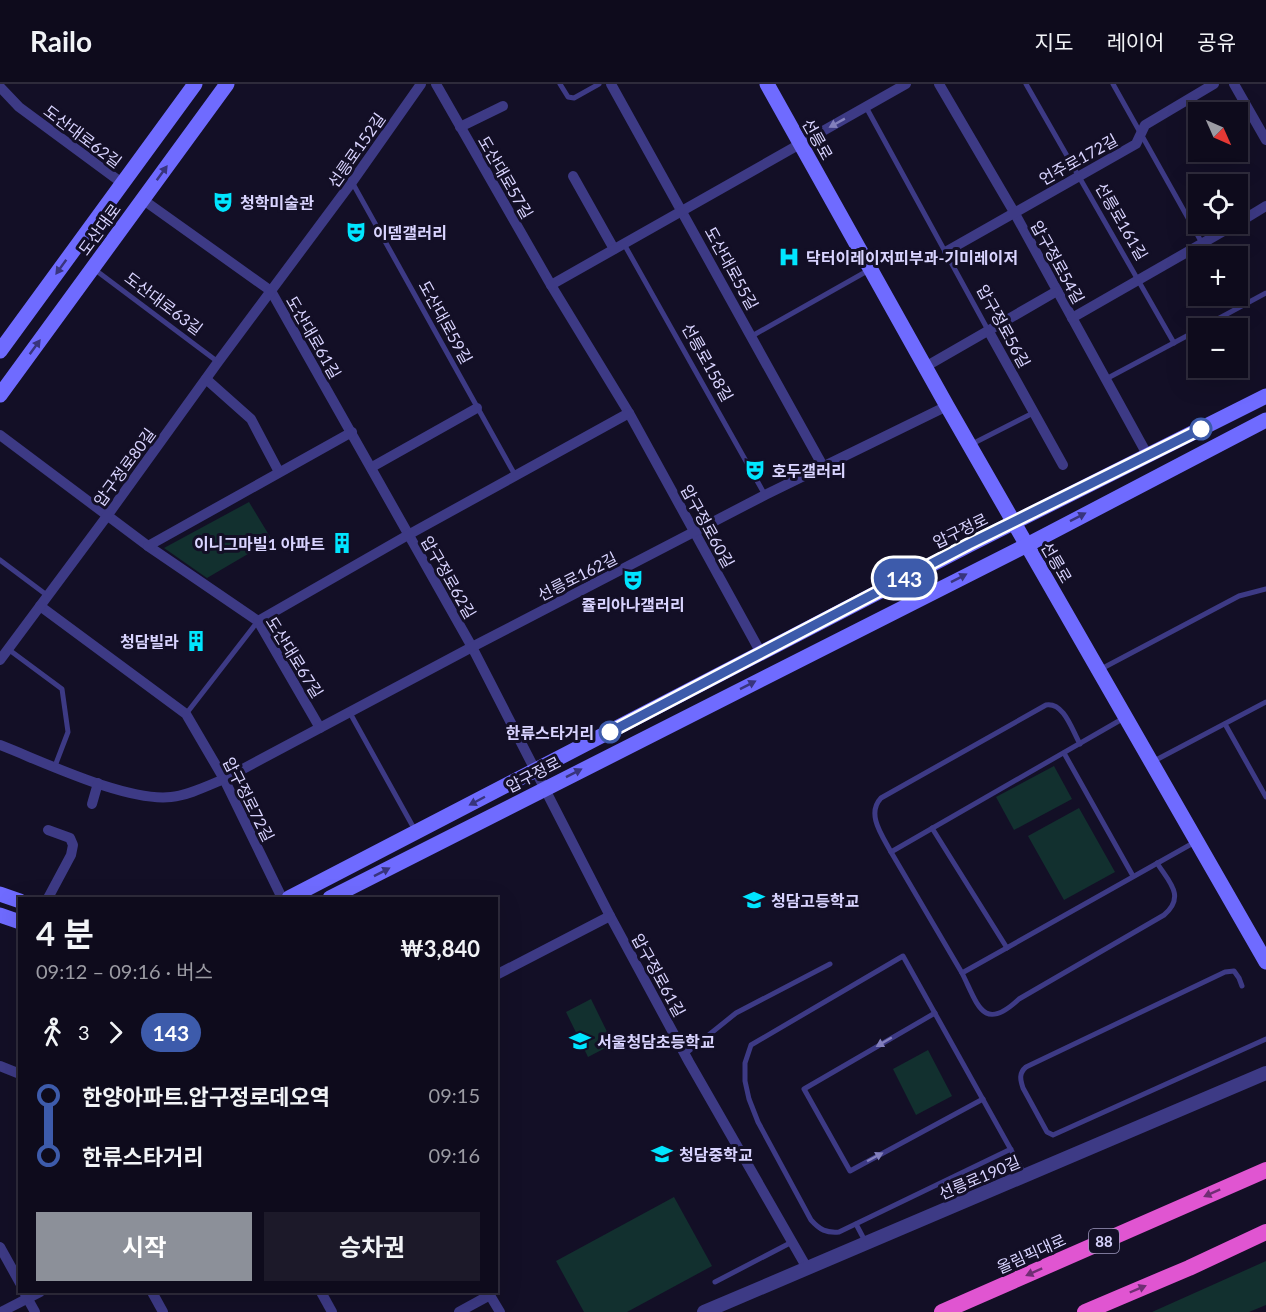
<!DOCTYPE html>
<html lang="ko">
<head>
<meta charset="utf-8">
<style>
	:root { --surface:#0e0b1c; --page:#1c1929; --text:#f1f3f6; --muted:#9b9ba3; --line:#2e2b3b; --accent:#8c9099 }
	body { margin:0; font-family:Lato,"Noto Sans KR",sans-serif; background:var(--page); color:var(--text); height:100vh; display:flex; flex-direction:column; font-size:22px; white-space:nowrap }
	* { box-sizing:border-box; margin:0 }
	p { font-size:20px; color:var(--muted) }
	.icon { flex:none; width:33px; height:33px; fill:none; stroke:currentColor; stroke-width:2; stroke-linecap:round; stroke-linejoin:round }
	.map { position:relative; flex:1; overflow:hidden }
	.drawer { position:absolute; left:18px; top:813px; width:480px; height:396px; display:flex; flex-direction:column; background:var(--surface); border-radius:0px; box-shadow:0 6px 24px #0002,0 0 0 2px var(--line) }
	.drawer>* { flex:none }
	.badge { padding:0 12px; border-radius:20px; font-size:21px; line-height:39px }
	.needle { width:39px; rotate:135deg }
	.tools { position:absolute; left:1188px; top:18px; display:grid; gap:12px }
	.tools a { display:grid; place-items:center; width:60px; height:60px; border-radius:0px; background:var(--surface); box-shadow:0 6px 24px #0002,0 0 0 2px var(--line); font-size:30px }
	.map>.badge { position:absolute; translate:-50% -50%; box-shadow:0 0 0 3px #fff }
	.legs { display:flex; align-items:center; gap:9px; height:66px; padding:0 18px; font-size:20px }
	.legs p { margin-inline-start:auto }
	.overview { display:flex; align-items:center; justify-content:space-between; height:102px; padding:0 18px }
	h1 { font-size:33px; font-weight:700; line-height:45px }
	.cta { display:flex; gap:12px; margin-top:auto; padding:12px 18px }
	.cta a { flex:1; height:69px; border-radius:0px; background:var(--accent); color:#fff; font-size:24px; font-weight:700; line-height:69px; text-align:center }
	.cta a+a { background:var(--page); color:var(--text) }
	ul { padding:0 18px; list-style:none }
	li { display:flex; align-items:center; gap:21px; height:60px; font-size:22px }
	li i { display:grid; place-items:center; width:9px; height:100%; margin:0 8px; background:currentColor }
	li i::after { content:''; width:15px; height:15px; margin:-8px; border:4px solid; border-radius:50%; background:var(--surface) }
	li p { margin-inline-start:auto }
	li:first-child i { background:linear-gradient(#0000 50%,currentColor 0) }
	li:last-child i { background:linear-gradient(currentColor 50%,#0000 0) }
	header { display:flex; align-items:center; gap:36px; box-sizing:border-box; height:84px; padding:0 30px; background:var(--surface); border-bottom:2px solid var(--line) }
	header strong { font-size:28px }
	nav { display:flex; gap:33px; margin-inline-start:auto; font-size:21px }
	.map>svg:first-child { display:block }
</style>
</head>
<body>
<header>
<strong>Railo</strong>
<nav><a>지도</a><a>레이어</a><a>공유</a></nav>
</header>
<div class="map">
<svg width="1266" height="1228" viewBox="0 0 1266 1228">
	<rect width="100%" height="100%" fill="#130f26"/>
	<g fill="#12302f">
		<polygon points="249,418 272,456 207,494 164,464"/>
		<polygon points="1054,682 1072,715 1014,746 996,713"/>
		<polygon points="1079,724 1115,788 1064,816 1028,752"/>
		<polygon points="591,915 613,960 588,973 566,928"/>
		<polygon points="928,966 952,1012 916,1031 893,985"/>
		<polygon points="674,1113 712,1182 627,1228 584,1228 556,1177"/>
		<polygon points="1266,1177 1266,1221 1249,1228 1152,1228"/>
	</g>
	<g fill="none" stroke-linecap="round" stroke-linejoin="round">
		<g stroke="#3d3a85" stroke-width="5">
			<polyline points="560,0 568,13 574,14 599,0"/>
			<polyline points="1026,0 1174,259"/>
			<polyline points="1113,0 1202,159"/>
			<polyline points="866,23 988,246"/>
			<polyline points="352,98 515,391"/>
			<polyline points="624,160 765,411"/>
			<polyline points="94,185 218,278"/>
			<polyline points="1201,244 1266,209"/>
			<polyline points="752,252 869,186"/>
			<polyline points="1106,295 1198,246"/>
			<polyline points="972,360 1035,328"/>
			<polyline points="0,476 48,512"/>
			<polyline points="8,565 62,605 68,648 55,682"/>
			<polyline points="1101,585 1239,512 1266,505"/>
			<polyline points="350,629 416,748"/>
			<polyline points="186,630 258,537"/>
			<polyline points="1124,634 891,768 962,889 1195,758"/>
			<polyline points="1225,640 1266,713"/>
			<polyline points="1064,669 1133,792"/>
			<polyline points="1154,677 1266,618"/>
			<polyline points="932,744 1007,864"/>
			<path d="M891 768C882 751 866 730 881 714L1046 621C1064 618 1072 646 1080 660"/>
			<path d="M962 889C978 921 983 949 1019 915L1164 831C1186 812 1169 798 1157 779"/>
			<path d="M1242 902 1239 894 1234 887 1225 888 1026 983C1019 989 1020 995 1023 1004L1047 1048 1053 1051 1266 955"/>
			<polyline points="935,929 804,1005 850,1087 983,1015"/>
			<polyline points="685,970 736,929 830,880"/>
			<path d="M1011 1065 839 1148C826 1149 820 1146 811 1136L758 1038 749 1015 745 997V979L751 961 903 872 1025 1091"/>
			<polyline points="856,1140 865,1157"/>
			<polyline points="715,1198 792,1158"/>
		</g>
		<g stroke="#3d3a85" stroke-width="10">
			<polyline points="436,0 551,201 629,329 761,569"/>
			<polyline points="611,0 824,384"/>
			<polyline points="939,0 1014,128 1148,372"/>
			<polyline points="1234,0 1266,56"/>
			<polyline points="0,3 19,23 122,99"/>
			<polyline points="460,43 503,22"/>
			<polyline points="573,92 614,165"/>
			<polyline points="142,115 271,207 472,563 610,832 689,978 807,1184"/>
			<polyline points="1238,139 1266,122"/>
			<polyline points="947,167 1136,60 1145,41 1214,0"/>
			<polyline points="551,201 906,0"/>
			<polyline points="1072,234 1236,140"/>
			<polyline points="988,246 1063,381"/>
			<polyline points="925,283 1057,207"/>
			<polyline points="206,295 251,335 279,388"/>
			<polyline points="0,351 148,462 258,537 320,644"/>
			<polyline points="372,383 477,324"/>
			<polyline points="148,462 352,348"/>
			<polyline points="40,522 186,630 224,695 282,814"/>
			<polyline points="258,537 408,451 629,329"/>
			<polyline points="0,576 107,432 218,278 352,98 421,0"/>
			<path d="M0 661C44 678 126 718 171 713 189 711 207 702 224 695L472 563 765 411 947 322"/>
			<polyline points="92,720 98,699"/>
			<polyline points="48,814 71,771 73,761 70,754 48,746"/>
			<polyline points="496,891 610,832"/>
			<polyline points="0,982 20,990"/>
			<polyline points="0,1163 20,1199"/>
			<polyline points="152,1208 163,1228"/>
			<polyline points="321,1208 332,1228"/>
			<polyline points="488,1208 500,1228"/>
			<polyline points="25,1210 35,1228"/>
			<polyline points="1,1228 40,1208"/>
			<polyline points="459,1228 490,1211"/>
		</g>
		<polyline stroke="#3d3a85" stroke-width="14" points="704,1228 1266,989"/>
		<g stroke="#6f6bff" stroke-width="15">
			<polyline points="767,0 947,322 1266,878"/>
			<polyline points="0,267 195,0"/>
			<polyline points="0,311 227,0"/>
			<polyline points="0,810 20,817"/>
			<polyline points="289,814 969,461 1266,312"/>
			<polyline points="330,814 1027,461 1266,336"/>
			<polyline points="0,831 20,838"/>
		</g>
		<g stroke="#e055d1" stroke-width="16">
			<polyline points="942,1228 1266,1086"/>
			<polyline points="1085,1228 1189,1184 1266,1148"/>
		</g>
	</g>
	<defs><path id="oneway-solid" d="M-6-.8H1V-3.2L6.5 0L1 3.2V.8H-6Z" transform="scale(1.5)"/></defs>
	<g fill="#837fbc">
		<use href="#oneway-solid" transform="translate(837 39) rotate(151)"/>
		<use href="#oneway-solid" transform="translate(884 958) rotate(150)"/>
		<use href="#oneway-solid" transform="translate(875 1073) rotate(-28)"/>
	</g>
	<g fill="#38347d">
		<use href="#oneway-solid" transform="translate(162 89) rotate(-54)"/>
		<use href="#oneway-solid" transform="translate(61 183) rotate(126)"/>
		<use href="#oneway-solid" transform="translate(35 263) rotate(-54)"/>
		<use href="#oneway-solid" transform="translate(1078 433) rotate(-27)"/>
		<use href="#oneway-solid" transform="translate(959 494) rotate(-27)"/>
		<use href="#oneway-solid" transform="translate(748 601) rotate(-27)"/>
		<use href="#oneway-solid" transform="translate(574 689) rotate(-27)"/>
		<use href="#oneway-solid" transform="translate(477 717) rotate(152)"/>
		<use href="#oneway-solid" transform="translate(382 788) rotate(-27)"/>
	</g>
	<g fill="#6f2e73">
		<use href="#oneway-solid" transform="translate(1212 1109) rotate(156)"/>
		<use href="#oneway-solid" transform="translate(1034 1188) rotate(156)"/>
		<use href="#oneway-solid" transform="translate(1138 1205) rotate(-23)"/>
	</g>
	<g fill="none" stroke-linecap="round" stroke-linejoin="round">
		<defs>
			<polyline id="line-1" points="610,648 969,460 1201,345"/>
		</defs>
		<use href="#line-1" stroke="#fff" stroke-width="14"/>
		<use href="#line-1" stroke="#3d5bab" stroke-width="9"/>
	</g>
	<defs>
		<symbol id="theatre-bare" viewBox="-9 -9 18 18"><path d="M-5-5.5Q0-4 5-5.5V0Q5 5 0 6Q-5 5-5 0ZM-3.3-2.5H-1v1.5H-3.3ZM1-2.5H3.3v1.5H1ZM-2.8 1Q0 5.5 2.8 1Z" fill="#00e5ff" stroke="#130f26" stroke-width="2.5" paint-order="stroke"/></symbol>
		<symbol id="hospital-bare" viewBox="-9 -9 18 18"><path d="M-5-5h3v3.5h4V-5h3V5h-3V1.5h-4V5h-3Z" fill="#00e5ff" stroke="#130f26" stroke-width="2.5" paint-order="stroke"/></symbol>
		<symbol id="building-bare" viewBox="-9 -9 18 18"><path d="M-4-6H4V6H1V3H-1V6H-4ZM-2.5-4.3h1.7v1.8h-1.7ZM.8-4.3h1.7v1.8H.8ZM-2.5-1h1.7V.8h-1.7ZM.8-1h1.7V.8H.8Z" fill="#00e5ff" stroke="#130f26" stroke-width="2.5" paint-order="stroke"/></symbol>
		<symbol id="school-bare" viewBox="-9 -9 18 18"><path d="M0-5L7-2L0 1L-7-2ZM-4 1L0 2.5L4 1V4Q0 6-4 4Z" fill="#00e5ff" stroke="#130f26" stroke-width="2.5" paint-order="stroke"/></symbol>
	</defs>
	<g fill-rule="evenodd">
		<use href="#theatre-bare" x="208" y="103" width="30" height="30"/>
		<use href="#theatre-bare" x="341" y="133" width="30" height="30"/>
		<use href="#hospital-bare" x="774" y="158" width="30" height="30"/>
		<use href="#theatre-bare" x="740" y="371" width="30" height="30"/>
		<use href="#building-bare" x="327" y="444" width="30" height="30"/>
		<use href="#theatre-bare" x="618" y="481" width="30" height="30"/>
		<use href="#building-bare" x="181" y="542" width="30" height="30"/>
		<use href="#school-bare" x="739" y="801" width="30" height="30"/>
		<use href="#school-bare" x="565" y="942" width="30" height="30"/>
		<use href="#school-bare" x="647" y="1055" width="30" height="30"/>
	</g>
	<g fill="#fff" stroke="#3d5bab" stroke-width="3">
		<circle cx="1201" cy="345" r="10"/>
		<circle cx="610" cy="648" r="10"/>
	</g>
	<g text-anchor="middle" dominant-baseline="central" stroke-width="6" stroke-linejoin="round" paint-order="stroke">
		<rect fill="#130f26" stroke="#9e99be" stroke-width="1.5" x="1089" y="1145" width="30" height="24" rx="4.5"/>
		<g font-size="15" font-weight="bold" fill="#d9d4ff">
			<text x="1104" y="1157">88</text>
		</g>
		<g font-size="16" fill="#d9d4ff" stroke="#130f26">
			<text transform="translate(83 52) rotate(37)">도산대로62길</text>
			<text transform="translate(818 55) rotate(61)">선릉로</text>
			<text transform="translate(356 66) rotate(-55)">선릉로152길</text>
			<text transform="translate(1078 75) rotate(-29)">언주로172길</text>
			<text transform="translate(506 93) rotate(60)">도산대로57길</text>
			<text transform="translate(1122 137) rotate(60)">선릉로161길</text>
			<text transform="translate(99 145) rotate(-54)">도산대로</text>
			<text transform="translate(1058 178) rotate(61)">압구정로54길</text>
			<text transform="translate(732 184) rotate(61)">도산대로55길</text>
			<text transform="translate(164 219) rotate(37)">도산대로63길</text>
			<text transform="translate(446 238) rotate(61)">도산대로59길</text>
			<text transform="translate(1004 242) rotate(61)">압구정로56길</text>
			<text transform="translate(314 253) rotate(60)">도산대로61길</text>
			<text transform="translate(708 278) rotate(61)">선릉로158길</text>
			<text transform="translate(124 383) rotate(-54)">압구정로80길</text>
			<text transform="translate(708 442) rotate(61)">압구정로60길</text>
			<text transform="translate(960 446) rotate(-26)">압구정로</text>
			<text transform="translate(1057 478) rotate(60)">선릉로</text>
			<text transform="translate(577 492) rotate(-27)">선릉로162길</text>
			<text transform="translate(449 493) rotate(60)">압구정로62길</text>
			<text transform="translate(295 573) rotate(58)">도산대로67길</text>
			<text transform="translate(533 690) rotate(-27)">압구정로</text>
			<text transform="translate(249 715) rotate(63)">압구정로72길</text>
			<text transform="translate(659 891) rotate(61)">압구정로61길</text>
			<text transform="translate(979 1093) rotate(-23)">선릉로190길</text>
			<text transform="translate(1031 1169) rotate(-24)">올림픽대로</text>
		</g>
		<g font-size="16" font-weight="bold" fill="#d9d4ff" stroke="#130f26" text-anchor="start">
			<text x="240" y="118">청학미술관</text>
			<text x="373" y="148">이뎀갤러리</text>
			<text x="806" y="173">닥터이레이저피부과-기미레이저</text>
			<text x="772" y="386">호두갤러리</text>
			<text x="325" y="459" text-anchor="end">이니그마빌1 아파트</text>
			<text x="633" y="520" text-anchor="middle">쥴리아나갤러리</text>
			<text x="179" y="557" text-anchor="end">청담빌라</text>
			<text x="771" y="816">청담고등학교</text>
			<text x="597" y="957">서울청담초등학교</text>
			<text x="679" y="1070">청담중학교</text>
		</g>
		<g font-size="16" font-weight="bold" fill="#d9d4ff" stroke="#130f26" text-anchor="end">
			<text x="594" y="648">한류스타거리</text>
		</g>
	</g>
</svg>
<div class="tools">
<a><svg class="needle" viewBox="-14 -14 28 28"><path d="M0-13l5 13h-10z" fill="#e53935"/><path d="M0 13l5-13h-10z" fill="#9b9ba3"/></svg></a>
<a><svg class="icon" aria-label="locate" viewBox="0 0 24 24"><circle cx="12" cy="12" r="6"/><path d="M12 2v4M12 18v4M2 12h4M18 12h4"/></svg></a>
<a>+</a>
<a>−</a>
</div>
<b class="badge" style="left:904px;top:494px;background:#3d5bab;color:#fff">143</b>
<section class="drawer">
<div class="overview"><div><h1>4 분</h1><p>09:12 – 09:16 · 버스</p></div><b>₩3,840</b></div>
<div class="legs"><svg class="icon" aria-label="walk" viewBox="0 0 24 24"><circle cx="13" cy="4" r="2"/><path d="M13 8l-2 6 4 7M11 14l-3 7M7 12l3-4h3l4 4"/></svg>3<svg class="icon" aria-label="forward" viewBox="0 0 24 24"><path d="M9 5l7 7-7 7"/></svg><b class="badge" style="background:#3d5bab;color:#fff">143</b></div>
<ul>
<li><i style="color:#3d5bab"></i><b>한양아파트.압구정로데오역</b><p>09:15</p></li>
<li><i style="color:#3d5bab"></i><b>한류스타거리</b><p>09:16</p></li>
</ul>
<div class="cta"><a>시작</a><a>승차권</a></div>
</section>
</div>
</body>
</html>
